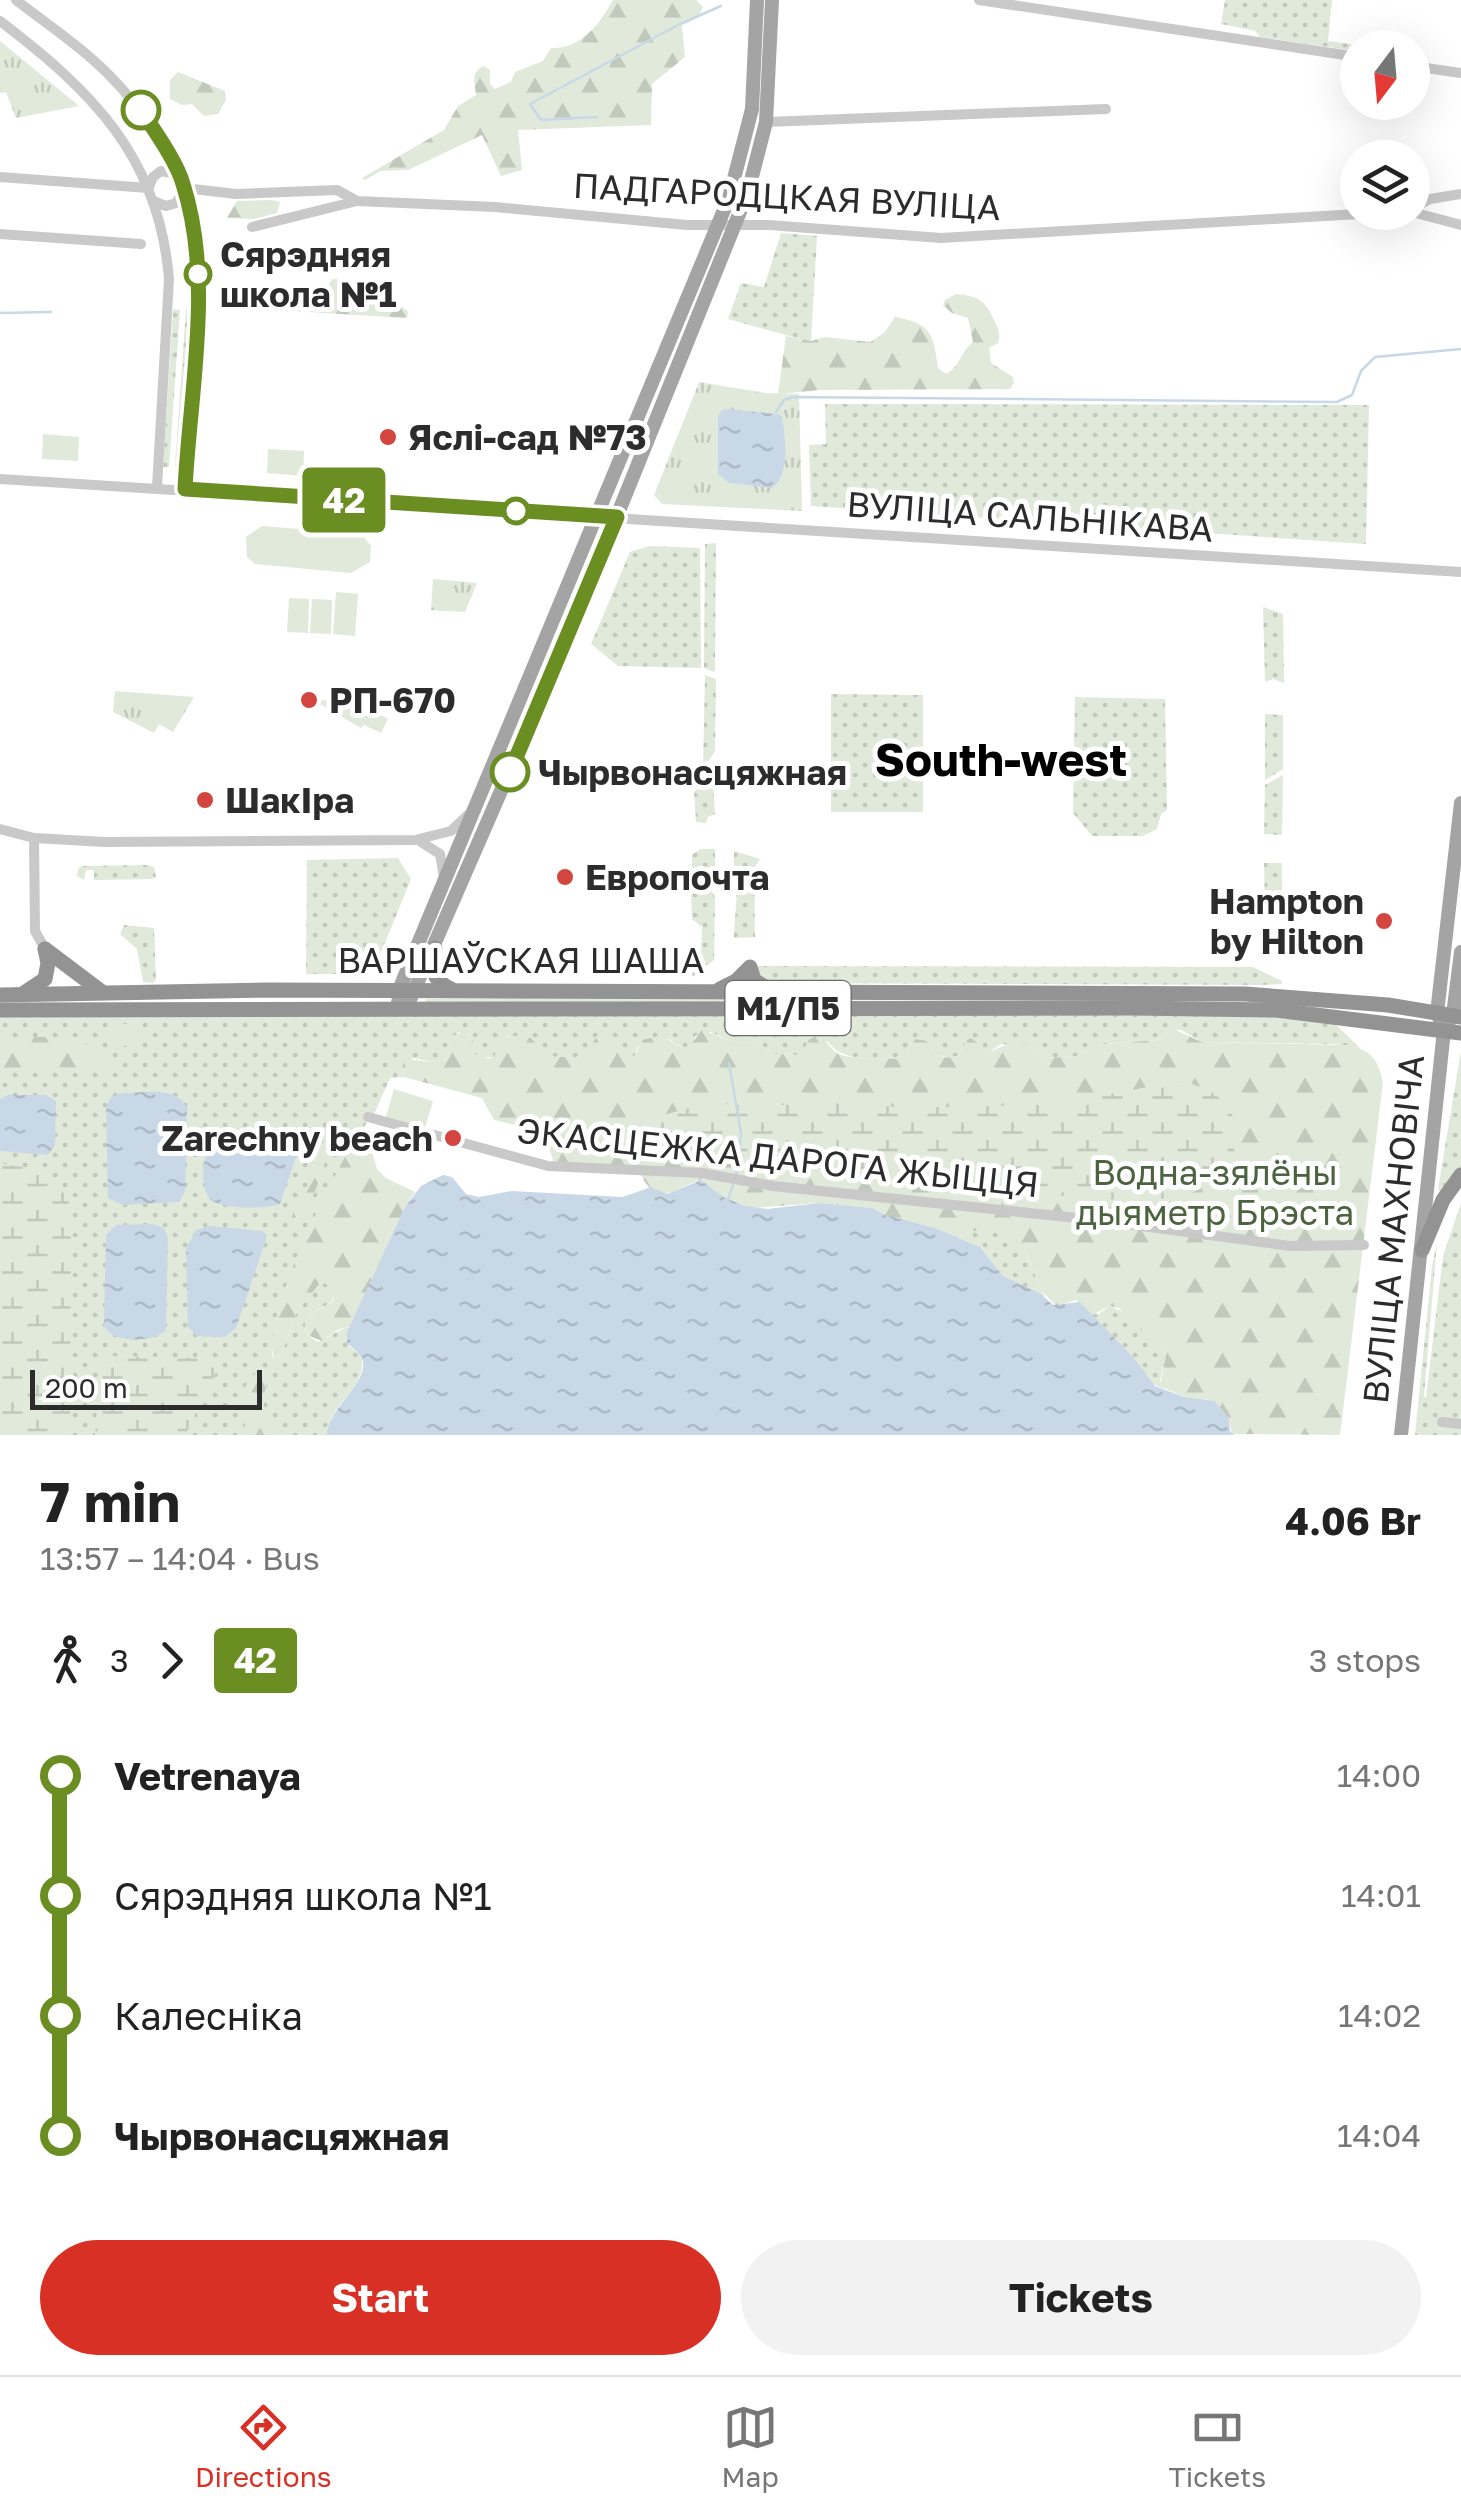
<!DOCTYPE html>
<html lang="en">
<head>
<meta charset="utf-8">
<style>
	:root { --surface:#fff; --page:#f2f2f2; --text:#222; --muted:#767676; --line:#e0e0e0; --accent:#d93025 }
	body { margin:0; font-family:"Golos Text",sans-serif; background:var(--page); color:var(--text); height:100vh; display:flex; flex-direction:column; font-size:38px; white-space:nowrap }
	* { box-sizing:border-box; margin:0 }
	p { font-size:32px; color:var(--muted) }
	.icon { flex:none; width:55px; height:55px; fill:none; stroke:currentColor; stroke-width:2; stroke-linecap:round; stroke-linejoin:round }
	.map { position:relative; height:1435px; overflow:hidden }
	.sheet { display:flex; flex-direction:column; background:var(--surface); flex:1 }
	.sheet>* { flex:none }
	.badge { padding:0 20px; border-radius:8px; font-size:35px; line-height:65px }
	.needle { width:65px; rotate:196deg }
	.buttons { position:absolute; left:1340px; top:30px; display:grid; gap:20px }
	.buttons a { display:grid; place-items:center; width:90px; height:90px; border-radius:50%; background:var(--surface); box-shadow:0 10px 40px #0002; font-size:50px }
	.scale { position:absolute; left:30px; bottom:25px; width:232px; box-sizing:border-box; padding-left:10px; border:5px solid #2c2c2c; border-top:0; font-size:28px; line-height:35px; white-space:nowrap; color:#2c2c2c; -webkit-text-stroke:8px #fff; paint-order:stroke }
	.map>.badge { position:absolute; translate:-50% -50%; box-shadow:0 0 0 5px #fff }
	.legs { display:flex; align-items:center; gap:15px; height:110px; padding:0 40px; font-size:32px }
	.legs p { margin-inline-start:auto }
	.summary { display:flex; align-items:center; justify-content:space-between; height:170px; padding:0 40px }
	h1 { font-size:55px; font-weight:700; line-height:75px }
	.cta { display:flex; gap:20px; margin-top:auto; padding:20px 40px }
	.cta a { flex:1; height:115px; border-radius:60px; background:var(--accent); color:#fff; font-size:40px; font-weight:700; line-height:115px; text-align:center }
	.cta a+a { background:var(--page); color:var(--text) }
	ul { padding:0 40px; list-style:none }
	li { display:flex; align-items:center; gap:35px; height:120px; font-size:38px }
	li i { display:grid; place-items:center; width:15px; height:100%; margin:0 12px; background:currentColor }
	li i::after { content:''; width:25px; height:25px; margin:-12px; border:8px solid; border-radius:50%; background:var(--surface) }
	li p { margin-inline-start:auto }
	li:first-child i { background:linear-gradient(#0000 50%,currentColor 0) }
	li:last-child i { background:linear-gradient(currentColor 50%,#0000 0) }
	.menu { display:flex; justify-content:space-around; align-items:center; height:140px; border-top:2px solid var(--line); background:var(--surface); font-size:28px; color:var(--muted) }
	.menu a { display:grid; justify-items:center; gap:5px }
	.menu .active { color:var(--accent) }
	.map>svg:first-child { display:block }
</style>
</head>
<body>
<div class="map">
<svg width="1461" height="1435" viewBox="0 0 1461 1435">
	<defs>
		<pattern id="grass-dots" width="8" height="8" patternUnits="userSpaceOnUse" patternTransform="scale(2.5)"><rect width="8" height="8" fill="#e1e9db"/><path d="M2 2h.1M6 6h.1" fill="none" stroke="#c1c8bc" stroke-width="1.8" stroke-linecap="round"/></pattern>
		<pattern id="forest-firs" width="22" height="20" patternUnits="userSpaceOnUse" patternTransform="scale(2.5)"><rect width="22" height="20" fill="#e1e9db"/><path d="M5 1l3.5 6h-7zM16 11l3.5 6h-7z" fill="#c1c8bc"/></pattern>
		<pattern id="wetland-marsh" width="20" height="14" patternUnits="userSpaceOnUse" patternTransform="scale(2.5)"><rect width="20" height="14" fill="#e1e9db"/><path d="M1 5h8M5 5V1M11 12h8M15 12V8" fill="none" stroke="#c1c8bc"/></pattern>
		<pattern id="park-tufts" width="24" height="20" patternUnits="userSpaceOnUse" patternTransform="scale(2.5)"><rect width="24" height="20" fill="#e1e9db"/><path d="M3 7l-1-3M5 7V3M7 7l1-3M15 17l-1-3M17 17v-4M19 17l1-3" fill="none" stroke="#c1c8bc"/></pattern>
		<pattern id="water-ripples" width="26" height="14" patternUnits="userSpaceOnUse" patternTransform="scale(2.5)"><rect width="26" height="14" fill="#c9d8e7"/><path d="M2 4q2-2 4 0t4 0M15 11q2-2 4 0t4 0" fill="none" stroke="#adbac6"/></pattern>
	</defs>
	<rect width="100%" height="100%" fill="#fff"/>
	<g fill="url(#grass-dots)">
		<polygon points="1225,0 1332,0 1328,41 1369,47 1358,48 1357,51 1260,37 1255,31 1221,24"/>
		<polygon points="781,233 817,236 811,342 728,319 741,283 764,287"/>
		<polygon points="173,309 180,310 169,467 163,467"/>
		<polygon points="186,310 193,311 182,467 175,466"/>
		<polygon points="825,404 1369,405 1366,544 811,506 809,445 826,444"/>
		<polygon points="716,543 715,672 704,668 705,544"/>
		<polygon points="649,546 700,548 701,668 618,666 591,644 630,552"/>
		<polygon points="1263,607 1283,614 1284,683 1273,679 1265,682"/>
		<polygon points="705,675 716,679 715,751 703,769"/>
		<polygon points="831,694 923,695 923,812 831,812"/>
		<polygon points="1075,697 1165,699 1167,810 1161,814 1157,829 1143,836 1092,836 1073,813"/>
		<polygon points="1265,714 1283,715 1283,769 1265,780"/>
		<polygon points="712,764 715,814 708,817 706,823 696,822 694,793"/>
		<polygon points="1283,775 1282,835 1264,834 1265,785"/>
		<polygon points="700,849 715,849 715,880 711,887 692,887 692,855"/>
		<path d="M734 851 760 859 754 868 755 937 734 938C734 923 738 897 736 886 734 874 734 864 734 851Z"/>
		<polygon points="398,858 411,879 378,960 359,974 306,974 307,860"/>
		<polygon points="1264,863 1282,863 1282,891 1265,908"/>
		<polygon points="147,865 154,867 156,877 152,879 94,880 94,870 86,870 84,880 77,876 78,869 82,866"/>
		<polygon points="691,890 711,890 715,897 714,960 692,977 692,966 701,957 702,927 692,919"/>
		<polygon points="124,925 154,928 156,979 153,983 143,982 137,949 120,934"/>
		<polygon points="758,966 1253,967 1282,981 1282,984 1261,985 765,983 754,970"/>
		<polygon points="664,996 1013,1000 425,1002 426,999"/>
		<path d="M1260 1014 1331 1020 1360 1048 1334 1044 1202 1042 1181 1030H1171L1157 1040 1094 1045 1077 1056 1045 1058 1029 1046 1001 1044 989 1052 966 1041 958 1056C941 1059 935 1056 927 1041L917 1039 911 1044 906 1056 900 1059C876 1058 841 1063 828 1041L800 1055 776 1054 758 1044 731 1041 710 1032 695 1036 694 1044C686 1050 676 1046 670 1039L638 1047 634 1057 618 1054 597 1036C594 1042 590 1053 583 1057 575 1060 548 1059 541 1053 526 1040 533 1035 507 1036L494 1057 481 1058 475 1054 470 1035 458 1032 451 1041 447 1058 433 1062 413 1058 402 1069 404 1077 390 1078 375 1112 357 1136 321 1204 277 1315 272 1355 274 1359 281 1356 296 1313 318 1284 324 1283 334 1288 333 1300C321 1312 298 1312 307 1335L318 1342C330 1338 337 1329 350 1327L349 1346 361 1355C369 1389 328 1403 327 1435H0V1016Z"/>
		<polygon points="1461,1051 1461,1168 1441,1193 1438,1189"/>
		<polygon points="1461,1203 1461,1435 1415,1435 1432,1266 1437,1243 1424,1396 1426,1398 1443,1256"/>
		<path d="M983 1229C1030 1233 1027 1265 1045 1297L1003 1276 980 1247 954 1236Z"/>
		<polygon points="1109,1306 1124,1312 1166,1355 1160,1381 1164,1389 1151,1383 1134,1358 1090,1314 1099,1314"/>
	</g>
	<g fill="url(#forest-firs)">
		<path d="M613 0H696L703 7 698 18 682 25 685 57 652 84 651 125 518 130 522 170 501 176 482 135 408 170 381 171 365 180 362 178 444 130 458 106 476 95C475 82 470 74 483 66L490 70V84L495 89 511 82 515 72 543 61 551 48C581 49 599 25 613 0Z"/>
		<polygon points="178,72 225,91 226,100 218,114 204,116 192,104 182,105 170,99 170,80"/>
		<polygon points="272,200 280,202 277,213 254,219 227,218 237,201"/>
		<path d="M332 279C346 279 350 286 362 292 379 300 394 297 408 312L407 318 275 310 280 301 321 298Z"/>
		<path d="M956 294C978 296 985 300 994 320 998 329 1001 333 998 343L989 348 991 363 1013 377 1014 383 1010 389 820 390 778 394 786 336 811 341 825 337 870 342 884 333 895 317C933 324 933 335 938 368L946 374C960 367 961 351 973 342L968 318 952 313 943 305 945 300Z"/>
		<path d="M117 1024H135L148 1029C137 1045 117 1055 104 1036L107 1027Z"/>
		<path d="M1173 1029 1202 1042 1348 1045C1371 1050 1378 1059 1383 1082L1340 1435 1232 1434 1229 1419 1215 1401 1184 1397 1160 1386 1166 1355 1119 1308 1109 1306 1093 1315 1076 1300 1056 1306 1041 1290 1027 1255 1004 1234 983 1229 954 1236 885 1215 873 1208 820 1203 753 1208 724 1198 701 1180C676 1185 659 1212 640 1173L553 1161C547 1128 522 1127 494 1120L482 1098 404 1077 402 1069 406 1059 433 1062 447 1058 452 1036 462 1032 472 1037 475 1054 488 1059 494 1057C503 1035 507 1033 531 1038L547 1056C584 1058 579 1062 600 1032H610L614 1037 615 1051 634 1057 643 1040 662 1035 678 1046 689 1047 702 1030 731 1041 758 1044 776 1054 800 1055 809 1040 817 1035C828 1039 830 1051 841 1055 859 1060 881 1058 899 1059L906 1056 911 1044 916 1039 927 1041C935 1056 942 1060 958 1056L966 1041 971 1038 989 1052 1016 1041 1025 1043 1045 1058 1077 1056 1094 1045 1157 1040Z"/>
		<path d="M41 1037C68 1038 96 1039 110 1065L103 1069 52 1067 0 1071V1038Z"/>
		<path d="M329 1136C330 1156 312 1208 297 1221L291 1218 306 1190 321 1140Z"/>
		<path d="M357 1136 368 1139 377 1169 386 1178 415 1192 405 1207 350 1327 339 1329 322 1341 307 1335C298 1312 321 1312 334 1300L333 1288 324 1283 319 1284 296 1313 281 1356 274 1359C263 1310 330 1182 357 1136Z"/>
		<path d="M257 1372 269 1376C260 1406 262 1408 279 1435H247C241 1412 237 1388 257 1372Z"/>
	</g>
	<g fill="url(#wetland-marsh)">
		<path d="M1178 1081C1265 1093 1249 1190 1169 1198 1117 1204 1061 1195 1009 1191 925 1184 841 1178 757 1167 722 1163 687 1156 651 1152L639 1143 636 1135 649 1119 704 1104 937 1107 1036 1105 1085 1099Z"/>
		<path d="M0 1163C36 1171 56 1165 71 1208L70 1435H0Z"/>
		<polygon points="112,1356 208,1358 217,1361 217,1370 185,1435 95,1435 100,1367"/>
	</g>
	<g fill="url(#park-tufts)">
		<polygon points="0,41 79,106 16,118 6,92 0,93"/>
		<polygon points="699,382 765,393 799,394 802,511 662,504 654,495"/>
		<polygon points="433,579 477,583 465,612 431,610"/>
		<polygon points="115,691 194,697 173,732 159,724 154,733 113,712"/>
		<polygon points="322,700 348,702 353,712 381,715 388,719 381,733 364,725 361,728 320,704"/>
	</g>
	<g fill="#e1e9db">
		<polygon points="43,434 79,437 78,461 42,459"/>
		<polygon points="268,449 304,451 303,476 267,473"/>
		<polygon points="262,526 361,534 371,546 370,562 351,573 255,564 247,557 246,537"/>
		<polygon points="336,592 358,594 355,636 333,634"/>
		<polygon points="289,598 309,599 308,633 287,632"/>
		<polygon points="312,599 332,600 331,634 310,633"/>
		<polygon points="394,1089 433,1101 424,1131 385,1120"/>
	</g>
	<g fill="url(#water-ripples)">
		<path d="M730 409C741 411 777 413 782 416 785 437 791 474 772 488L729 483 718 474V416L722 410Z"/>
		<path d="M122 1093C143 1093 177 1085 187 1108L185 1191 179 1202 123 1205 108 1198 106 1107 111 1097Z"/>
		<polygon points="8,1095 46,1095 56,1101 55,1145 48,1155 0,1151 0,1099"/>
		<path d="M220 1137 293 1142 297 1154 280 1204C268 1209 220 1210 210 1199 199 1188 201 1143 220 1137Z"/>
		<path d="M443 1175 452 1177 466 1194 479 1197 512 1191 623 1197 651 1187 667 1194 701 1180 725 1198 746 1206 767 1209 820 1203 873 1208 885 1215 935 1228 980 1247 1003 1276 1041 1294 1053 1305 1080 1302 1134 1358 1155 1386 1184 1397 1215 1401 1229 1419 1230 1431 1234 1435H327C326 1408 378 1377 359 1354 356 1350 351 1347 347 1343V1332L405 1207 421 1186Z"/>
		<path d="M152 1224 164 1228 168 1238 166 1330C154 1343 112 1344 104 1326L106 1235 116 1225Z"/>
		<polygon points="209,1226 263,1231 267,1237 236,1328 225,1337 197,1336 188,1327 186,1249 196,1230"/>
	</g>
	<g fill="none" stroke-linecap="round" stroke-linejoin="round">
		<g stroke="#c9d8e7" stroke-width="2.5">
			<polyline points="597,117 541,120 530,104 680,24 721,6"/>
			<polyline points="0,313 51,312"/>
			<polyline points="776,412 784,400 793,397 1337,402 1352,395 1361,371 1375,357 1461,349"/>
			<polyline points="729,1063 741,1133 736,1175"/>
			<polyline points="728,1200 734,1182"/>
		</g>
		<g stroke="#c9c9c9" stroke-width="10">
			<path d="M16 0C48 25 83 48 111 77 134 100 174 154 183 184 213 282 189 389 185 489"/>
			<polyline points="979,0 1358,57"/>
			<path d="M0 21C93 92 159 157 169 279L157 487"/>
			<polyline points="1412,66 1461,73"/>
			<polyline points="766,122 1106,109"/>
			<polyline points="0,177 148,188"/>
			<polyline points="149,187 153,177 161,171 177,174"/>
			<polyline points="184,188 236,194 337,190 357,201 495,207 687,225 769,225 941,238 1394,212"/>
			<polyline points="156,202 166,206 176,203 184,189"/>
			<polyline points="1412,209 1430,199 1461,194"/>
			<polyline points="1412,212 1461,225"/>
			<polyline points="252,227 357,201"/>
			<polyline points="0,234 141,244"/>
			<polyline points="0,479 1461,572"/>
			<polyline points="0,829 34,838 105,842 415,840 451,831 469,814"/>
			<polyline points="34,838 35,931 45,949"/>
			<polyline points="421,842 440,854 444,878"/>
			<polyline points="368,1117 548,1166 702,1173 773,1186 1105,1221 1290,1246 1364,1245"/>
			<polyline points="1442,1422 1461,1424"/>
		</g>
		<g stroke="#a4a4a4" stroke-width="14">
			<polyline points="397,1009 401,985 413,956 729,198 752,109 757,0"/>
			<polyline points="406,1009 568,637 748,192 766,122 772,0"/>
			<polyline points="1440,1020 1437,1013 1461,803"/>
			<polyline points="1401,1435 1444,1030 1453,1015 1461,952"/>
		</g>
		<g stroke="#939393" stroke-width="15">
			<path d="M435 948C431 969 431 979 451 989"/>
			<polyline points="45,949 102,992"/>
			<polyline points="720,989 736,981 750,967 754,980 770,990"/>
			<polyline points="24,993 45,979 48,963 45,949"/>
			<polyline points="0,995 268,990 1245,994 1388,1005 1461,1017"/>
			<polyline points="0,1010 1133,1008 1276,1010 1461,1033"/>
			<polyline points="1422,1250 1443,1200 1461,1175"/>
		</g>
	</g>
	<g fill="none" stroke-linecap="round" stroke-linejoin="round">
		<defs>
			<path id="line-1" d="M141 110C154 130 177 162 183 184 214 281 190 389 185 489L617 517 510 772"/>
		</defs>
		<use href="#line-1" stroke="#fff" stroke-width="22"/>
		<use href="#line-1" stroke="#6b8e23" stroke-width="15"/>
	</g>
	<g fill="#fff" stroke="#6b8e23" stroke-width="5">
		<circle cx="141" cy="110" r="18"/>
		<circle cx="198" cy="274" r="12"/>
		<circle cx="516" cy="511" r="12"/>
		<circle cx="510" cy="772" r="18"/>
	</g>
	<g fill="#d3453f" stroke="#fff" stroke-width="4">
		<circle cx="388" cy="437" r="10"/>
		<circle cx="309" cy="700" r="10"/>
		<circle cx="205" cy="800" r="10"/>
		<circle cx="565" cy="877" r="10"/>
		<circle cx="1384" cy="921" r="10"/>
		<circle cx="453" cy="1138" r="10"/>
	</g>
	<g text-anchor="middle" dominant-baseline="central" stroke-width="10" stroke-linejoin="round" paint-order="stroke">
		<rect fill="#fff" stroke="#6b6b6b" stroke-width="2.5" x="725.5" y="981" width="125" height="54" rx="8"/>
		<g font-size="32" font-weight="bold" fill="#2c2c2c">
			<text x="788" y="1008">М1/П5</text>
		</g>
		<g font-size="35" fill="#2c2c2c" stroke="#fff">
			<text transform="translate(787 196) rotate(3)">ПАДГАРОДЦКАЯ ВУЛІЦА</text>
			<text transform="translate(1030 516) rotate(4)">ВУЛІЦА САЛЬНІКАВА</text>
			<text x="521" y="960">ВАРШАЎСКАЯ ШАША</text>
			<text transform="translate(778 1157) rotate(6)">ЭКАСЦЕЖКА ДАРОГА ЖЫЦЦЯ</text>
			<text transform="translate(1393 1229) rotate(-84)">ВУЛІЦА МАХНОВІЧА</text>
		</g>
		<g font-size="35" font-weight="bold" fill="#2c2c2c" stroke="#fff" text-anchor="start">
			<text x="220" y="254">Сярэдняя<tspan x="220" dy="40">школа №1</tspan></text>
			<text x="538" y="772">Чырвонасцяжная</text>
		</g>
		<g font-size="35" font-weight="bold" fill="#2c2c2c" stroke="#fff" text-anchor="start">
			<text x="408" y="437">Яслі-сад №73</text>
			<text x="329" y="700">РП-670</text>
			<text x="225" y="800">ШакІра</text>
			<text x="585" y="877">Европочта</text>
			<text x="1364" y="901" text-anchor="end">Hampton<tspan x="1364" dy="40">by Hilton</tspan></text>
			<text x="433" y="1138" text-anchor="end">Zarechny beach</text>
		</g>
		<g font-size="35" fill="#4c633f" stroke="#fff">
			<text x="1215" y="1172">Водна-зялёны<tspan x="1215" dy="40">дыяметр Брэста</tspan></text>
		</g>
		<g font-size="45" font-weight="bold" fill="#000" stroke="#fff">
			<text x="1001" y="759">South-west</text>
		</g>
	</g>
</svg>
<div class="buttons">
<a><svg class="needle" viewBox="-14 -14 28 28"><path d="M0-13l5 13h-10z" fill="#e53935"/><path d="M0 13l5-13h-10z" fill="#767676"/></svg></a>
<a><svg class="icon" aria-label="layers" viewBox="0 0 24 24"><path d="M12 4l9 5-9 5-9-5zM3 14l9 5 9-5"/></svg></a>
</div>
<div class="scale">200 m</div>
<b class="badge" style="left:344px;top:500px;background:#6b8e23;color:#fff">42</b>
</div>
<section class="sheet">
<div class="summary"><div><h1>7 min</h1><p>13:57 – 14:04 · Bus</p></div><b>4.06 Br</b></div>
<div class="legs"><svg class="icon" aria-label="walk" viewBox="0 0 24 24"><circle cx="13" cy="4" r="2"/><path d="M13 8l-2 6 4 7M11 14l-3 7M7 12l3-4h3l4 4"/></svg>3<svg class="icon" aria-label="forward" viewBox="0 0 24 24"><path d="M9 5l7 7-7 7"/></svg><b class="badge" style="background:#6b8e23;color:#fff">42</b><p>3 stops</p></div>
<ul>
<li><i style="color:#6b8e23"></i><b>Vetrenaya</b><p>14:00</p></li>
<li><i style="color:#6b8e23"></i><span>Сярэдняя школа №1</span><p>14:01</p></li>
<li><i style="color:#6b8e23"></i><span>Калесніка</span><p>14:02</p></li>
<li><i style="color:#6b8e23"></i><b>Чырвонасцяжная</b><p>14:04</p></li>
</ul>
<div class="cta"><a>Start</a><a>Tickets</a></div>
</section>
<nav class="menu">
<a class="active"><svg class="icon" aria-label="directions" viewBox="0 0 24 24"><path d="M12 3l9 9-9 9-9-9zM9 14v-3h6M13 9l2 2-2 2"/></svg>Directions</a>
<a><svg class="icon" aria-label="map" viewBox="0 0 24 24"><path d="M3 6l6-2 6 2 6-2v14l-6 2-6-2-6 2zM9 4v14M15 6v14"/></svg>Map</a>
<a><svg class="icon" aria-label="tickets" viewBox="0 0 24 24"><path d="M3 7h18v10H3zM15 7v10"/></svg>Tickets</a>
</nav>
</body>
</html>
